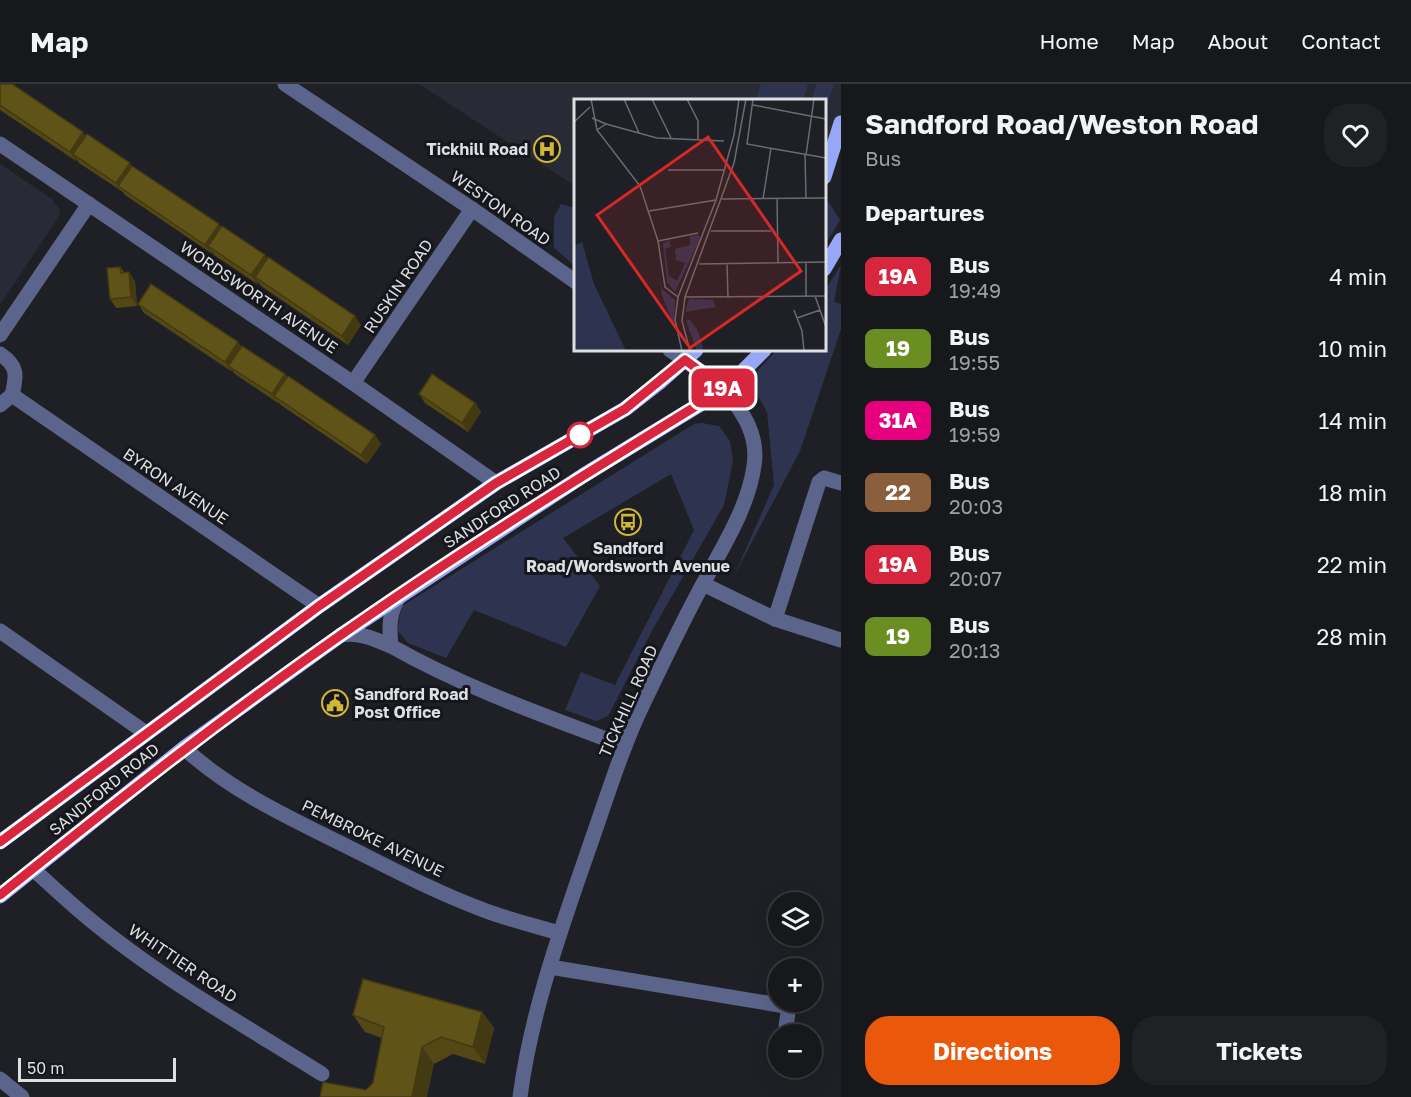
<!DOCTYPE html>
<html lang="en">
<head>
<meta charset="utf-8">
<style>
	:root { --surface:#17181c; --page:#202125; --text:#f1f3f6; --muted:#9ea0a3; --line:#36373b; --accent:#ea580c }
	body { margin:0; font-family:"Golos Text",sans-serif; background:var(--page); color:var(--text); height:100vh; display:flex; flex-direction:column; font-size:22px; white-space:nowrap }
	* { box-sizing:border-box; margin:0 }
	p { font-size:20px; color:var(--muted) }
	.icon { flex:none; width:33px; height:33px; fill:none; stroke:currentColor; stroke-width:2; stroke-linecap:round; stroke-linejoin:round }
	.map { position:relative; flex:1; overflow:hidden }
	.sheet { display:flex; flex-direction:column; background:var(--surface); width:570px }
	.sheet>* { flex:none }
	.badge { padding:0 12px; border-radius:9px; font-size:21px; line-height:39px }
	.controls { position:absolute; left:768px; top:808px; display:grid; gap:12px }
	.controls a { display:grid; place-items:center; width:54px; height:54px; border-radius:50%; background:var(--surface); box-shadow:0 6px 24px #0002,0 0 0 2px var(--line); font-size:30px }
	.scale { position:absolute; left:18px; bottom:15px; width:158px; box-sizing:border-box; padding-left:6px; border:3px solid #dedfe2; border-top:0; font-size:16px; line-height:21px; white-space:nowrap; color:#dedfe2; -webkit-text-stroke:4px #16171c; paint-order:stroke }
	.map>.badge { position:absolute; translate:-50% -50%; box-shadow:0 0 0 3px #fff }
	h2 { padding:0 24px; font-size:22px; line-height:54px }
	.round { display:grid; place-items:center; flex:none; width:63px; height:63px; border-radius:24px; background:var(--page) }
	.summary { display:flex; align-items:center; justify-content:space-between; height:102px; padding:0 24px }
	h1 { font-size:28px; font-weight:700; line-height:45px }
	.cta { display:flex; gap:12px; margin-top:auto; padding:12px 24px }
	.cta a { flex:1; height:69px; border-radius:24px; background:var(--accent); color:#fff; font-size:24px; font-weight:700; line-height:69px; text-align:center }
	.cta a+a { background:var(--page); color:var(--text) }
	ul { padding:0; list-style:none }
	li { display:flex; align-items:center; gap:18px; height:72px; padding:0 24px }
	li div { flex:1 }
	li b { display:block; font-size:22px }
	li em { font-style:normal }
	li .badge { min-width:66px; font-weight:700; text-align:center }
	header { display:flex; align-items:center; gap:36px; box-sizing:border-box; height:84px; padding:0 30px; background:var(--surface); border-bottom:2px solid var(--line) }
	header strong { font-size:28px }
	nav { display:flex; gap:33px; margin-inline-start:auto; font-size:21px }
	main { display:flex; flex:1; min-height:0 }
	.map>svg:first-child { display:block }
</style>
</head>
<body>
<header>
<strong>Map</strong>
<nav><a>Home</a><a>Map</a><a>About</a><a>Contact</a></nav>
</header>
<main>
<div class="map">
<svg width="841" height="1013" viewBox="0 0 841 1013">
	<rect width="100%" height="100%" fill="#1f2025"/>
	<g fill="#282b35">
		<polygon points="419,0 841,0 841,39 825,92 824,16 576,16 575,102"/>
		<polygon points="0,80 52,115 59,125 60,131 0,221"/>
	</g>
	<g fill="#2e3450">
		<polygon points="761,0 808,0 803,16 756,16"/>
		<polygon points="816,0 834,0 825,28 824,16 812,16"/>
		<polygon points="828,117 840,136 825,161 825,124"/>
		<polygon points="561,120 575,124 575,182 554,164 554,133"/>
		<polygon points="841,181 834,218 841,220 841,245 800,367 734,492 774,401 767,328 751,300 758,286 777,266 824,266 825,206"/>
		<polygon points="702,339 719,342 730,357 733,377 724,421 652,547 608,632 596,637 565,626 581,588 615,601 694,446 671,390 563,454 600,502 566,563 474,526 446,574 408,559 397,546 402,522 694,340"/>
	</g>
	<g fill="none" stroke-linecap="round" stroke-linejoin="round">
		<g stroke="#5b648b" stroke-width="15">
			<polyline points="285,0 472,125 576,198"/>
			<polyline points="0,60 353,299 496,399"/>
			<polyline points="0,251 89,120"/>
			<polyline points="670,266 685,276"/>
			<path d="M0 270C18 282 17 291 12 311L0 321"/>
			<polyline points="353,299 472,125"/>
			<polyline points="12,311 319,522"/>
			<polyline points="703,500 775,535 841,556"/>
			<polyline points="775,535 819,398 824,394 841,399"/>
			<polyline points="0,547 146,649"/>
			<path d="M341 551C360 548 374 555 391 562 389 542 389 530 399 512"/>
			<path d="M391 562C465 604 545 632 625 662"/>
			<path d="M184 664C226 703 281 730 332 755 381 779 430 806 481 825 506 835 533 841 559 849"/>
			<path d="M33 785C46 797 60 810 74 822 148 887 239 938 322 990"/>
			<polyline points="550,883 785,922 788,928 785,951"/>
			<polyline points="0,995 22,1013"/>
			<path d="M520 1013C531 928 561 845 589 764 606 716 621 666 643 620 663 579 682 538 704 498 723 462 748 424 754 382 759 351 743 329 725 305"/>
		</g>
		<g stroke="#96a7f8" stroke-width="15">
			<polyline points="824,93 841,39"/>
			<polyline points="824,185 841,156"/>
			<polyline points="685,276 725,305"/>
			<polyline points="0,758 319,522 496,399 625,325 661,297 696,266"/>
			<polyline points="0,812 184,664 341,551 584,391 725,305 764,266"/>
		</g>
	</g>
	<g fill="#534715">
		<polygon points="0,0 86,52 132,82 267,175 361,241 348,261 261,202 258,198 257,200 214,171 212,168 211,169 125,111 123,108 79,79 77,75 76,77 0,26"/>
		<polygon points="120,183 124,188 135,197 137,222 116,224 110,215"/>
		<polygon points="138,220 241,263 287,294 381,360 367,380 281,321 278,318 278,319 235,290 232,286 231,287 144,229"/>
		<polygon points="419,310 475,319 481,328 468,348 425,319"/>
		<polygon points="482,928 494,944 485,980 453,970 434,980 373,999 382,954 365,948 353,931"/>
	</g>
	<g fill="#433a11">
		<polygon points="83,48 89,57 73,70 77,75 76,77 70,68"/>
		<polygon points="130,79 136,88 118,102 122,108 116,99"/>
		<polygon points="219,140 225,149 208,162 212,168 211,169 205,161"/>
		<polygon points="265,171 271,180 255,193 258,198 257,200 251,191"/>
		<polygon points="129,188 135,197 137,222 131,213"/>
		<polygon points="355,232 361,241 348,261 342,252"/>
		<polygon points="238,258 244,267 228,282 232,286 231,287 225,278"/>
		<polygon points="285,290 291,299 274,312 278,318 278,319 272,310"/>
		<polygon points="475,319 481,328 468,348 462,339"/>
		<polygon points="375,351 381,360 367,380 361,371"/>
		<polygon points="482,928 494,944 485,980 473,963"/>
		<polygon points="422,963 434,980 427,1013 412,1013"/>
	</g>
	<g fill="#605318" stroke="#433a11" stroke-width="1.5">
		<polygon points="0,0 12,0 83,48 70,68 0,21"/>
		<polygon points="87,50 130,79 116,99 73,70"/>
		<polygon points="132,82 219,140 205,161 118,102"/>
		<polygon points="222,142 265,171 251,191 208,162"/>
		<polygon points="268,173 355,232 342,252 255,193"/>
		<polygon points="120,183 121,189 129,188 131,213 110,215 107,184"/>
		<polygon points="151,200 238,258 225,278 138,220"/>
		<polygon points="242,262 285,290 272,310 228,282"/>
		<polygon points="432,290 475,319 462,339 419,310"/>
		<polygon points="288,292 375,351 361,371 274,312"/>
		<polygon points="363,895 482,928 473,963 441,953 422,963 412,1013 320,1013 323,998 366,1006 373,999 384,943 353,931"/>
	</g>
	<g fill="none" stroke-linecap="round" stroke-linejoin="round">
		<defs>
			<path id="line" d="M0 758 319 522 496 399 625 325 685 276 724 305C602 380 479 455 361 537 236 623 118 716 0 811"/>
		</defs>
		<use href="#line" stroke="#fff" stroke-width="14"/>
		<use href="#line" stroke="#d7263d" stroke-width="9"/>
	</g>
	<defs>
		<symbol id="hospital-ring" viewBox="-11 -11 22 22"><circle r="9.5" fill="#16171c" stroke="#d2b736" stroke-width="1.5"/><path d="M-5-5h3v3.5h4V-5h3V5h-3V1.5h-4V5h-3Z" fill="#d2b736"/></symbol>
		<symbol id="bus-ring" viewBox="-11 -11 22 22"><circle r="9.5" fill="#16171c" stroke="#d2b736" stroke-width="1.5"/><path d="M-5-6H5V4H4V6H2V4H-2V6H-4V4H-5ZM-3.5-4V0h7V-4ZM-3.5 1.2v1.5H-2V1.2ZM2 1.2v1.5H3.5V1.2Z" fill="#d2b736"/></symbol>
		<symbol id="civic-ring" viewBox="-11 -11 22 22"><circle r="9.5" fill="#16171c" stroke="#d2b736" stroke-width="1.5"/><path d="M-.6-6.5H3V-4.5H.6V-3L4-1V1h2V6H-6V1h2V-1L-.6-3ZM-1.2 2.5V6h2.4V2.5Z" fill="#d2b736"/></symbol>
	</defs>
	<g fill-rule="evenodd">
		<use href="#hospital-ring" x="532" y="50" width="30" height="30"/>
		<use href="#bus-ring" x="613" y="423" width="30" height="30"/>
		<use href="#civic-ring" x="320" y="604" width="30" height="30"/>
	</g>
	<circle fill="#fff" stroke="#d7263d" stroke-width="3" cx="580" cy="351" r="12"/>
	<g text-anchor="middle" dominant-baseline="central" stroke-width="6" stroke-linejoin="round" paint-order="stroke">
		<g font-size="16" font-weight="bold" fill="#dedfe2" stroke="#16171c" text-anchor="end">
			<text x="528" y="65">Tickhill Road</text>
			<text x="628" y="464" text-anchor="middle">Sandford<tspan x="628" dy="18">Road/Wordsworth Avenue</tspan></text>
			<text x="354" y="610" text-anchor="start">Sandford Road<tspan x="354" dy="18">Post Office</tspan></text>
		</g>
		<g font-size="16" fill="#dedfe2" stroke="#16171c">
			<text transform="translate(501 124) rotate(35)">WESTON ROAD</text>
			<text transform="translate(398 202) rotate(-56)">RUSKIN ROAD</text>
			<text transform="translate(259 213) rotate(34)">WORDSWORTH AVENUE</text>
			<text transform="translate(176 402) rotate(34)">BYRON AVENUE</text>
			<text transform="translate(502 423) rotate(-33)">SANDFORD ROAD</text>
			<text transform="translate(628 617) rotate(-66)">TICKHILL ROAD</text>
			<text transform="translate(104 705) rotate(-39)">SANDFORD ROAD</text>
			<text transform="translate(373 754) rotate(26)">PEMBROKE AVENUE</text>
			<text transform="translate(183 879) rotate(34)">WHITTIER ROAD</text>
		</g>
	</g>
	<g transform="translate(574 15)">
		<rect width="252" height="252" fill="#1f2025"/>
		<path d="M125 136 126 140 101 193 93 183 89 145 95 141 97 148 91 150 95 177 103 182 111 164 102 161 101 150 116 146V137ZM8 143 20 185 52 252H0V147ZM85 175 88 190 101 201 100 226 88 197ZM115 200 139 201 142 208 111 213ZM115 220 123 230 130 252H123L112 222Z" fill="#2e3450"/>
		<path fill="none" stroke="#6b6c71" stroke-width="1.5" d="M17 0 23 31 66 87 84 142 91 188 104 198M50 0 65 34M78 0 97 39M113 0 124 22V40M179 0 173 45 252 59M179 6 252 20M18 19 32 25 23 31M0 23 16 8M32 25 83 39 150 42M231 56 232 99M232 56 240 0M94 71H150M203 99 204 164M148 100 252 99M189 100 197 49M75 112 142 101M137 132H197M84 142 124 134M232 164V197M125 165 252 163M153 165 154 199M241 197 252 228M111 198 252 197M220 211 228 232 230 252M223 219 246 211M108 252 101 221 104 198 142 101 160 36 165 0M116 252 108 222 111 198 160 64 172 0"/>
		<path fill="#d62828" fill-opacity="0.15" stroke="#d62828" stroke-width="3" d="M134 38 227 172 116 249 23 116Z"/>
		<rect width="252" height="252" fill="none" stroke="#dedfe2" stroke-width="3"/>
	</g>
</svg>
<div class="controls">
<a><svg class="icon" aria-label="layers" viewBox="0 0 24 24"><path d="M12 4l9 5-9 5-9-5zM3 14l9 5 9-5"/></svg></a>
<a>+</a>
<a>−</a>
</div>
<div class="scale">50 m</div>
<b class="badge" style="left:723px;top:304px;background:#d7263d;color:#fff">19A</b>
</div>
<section class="sheet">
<div class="summary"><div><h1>Sandford Road/Weston Road</h1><p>Bus</p></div><a class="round"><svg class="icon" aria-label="heart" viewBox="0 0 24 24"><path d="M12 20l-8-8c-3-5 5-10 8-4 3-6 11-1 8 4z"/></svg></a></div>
<h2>Departures</h2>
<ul>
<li><span class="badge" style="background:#d7263d;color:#fff">19A</span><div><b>Bus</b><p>19:49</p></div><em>4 min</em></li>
<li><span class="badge" style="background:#6b8e23;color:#fff">19</span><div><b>Bus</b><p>19:55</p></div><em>10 min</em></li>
<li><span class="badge" style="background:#e6007e;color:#fff">31A</span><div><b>Bus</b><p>19:59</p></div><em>14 min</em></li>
<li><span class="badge" style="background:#8b5e3c;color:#fff">22</span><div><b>Bus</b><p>20:03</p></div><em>18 min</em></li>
<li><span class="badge" style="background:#d7263d;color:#fff">19A</span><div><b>Bus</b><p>20:07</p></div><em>22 min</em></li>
<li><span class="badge" style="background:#6b8e23;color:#fff">19</span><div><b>Bus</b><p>20:13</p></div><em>28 min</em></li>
</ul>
<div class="cta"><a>Directions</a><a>Tickets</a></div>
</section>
</main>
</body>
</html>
